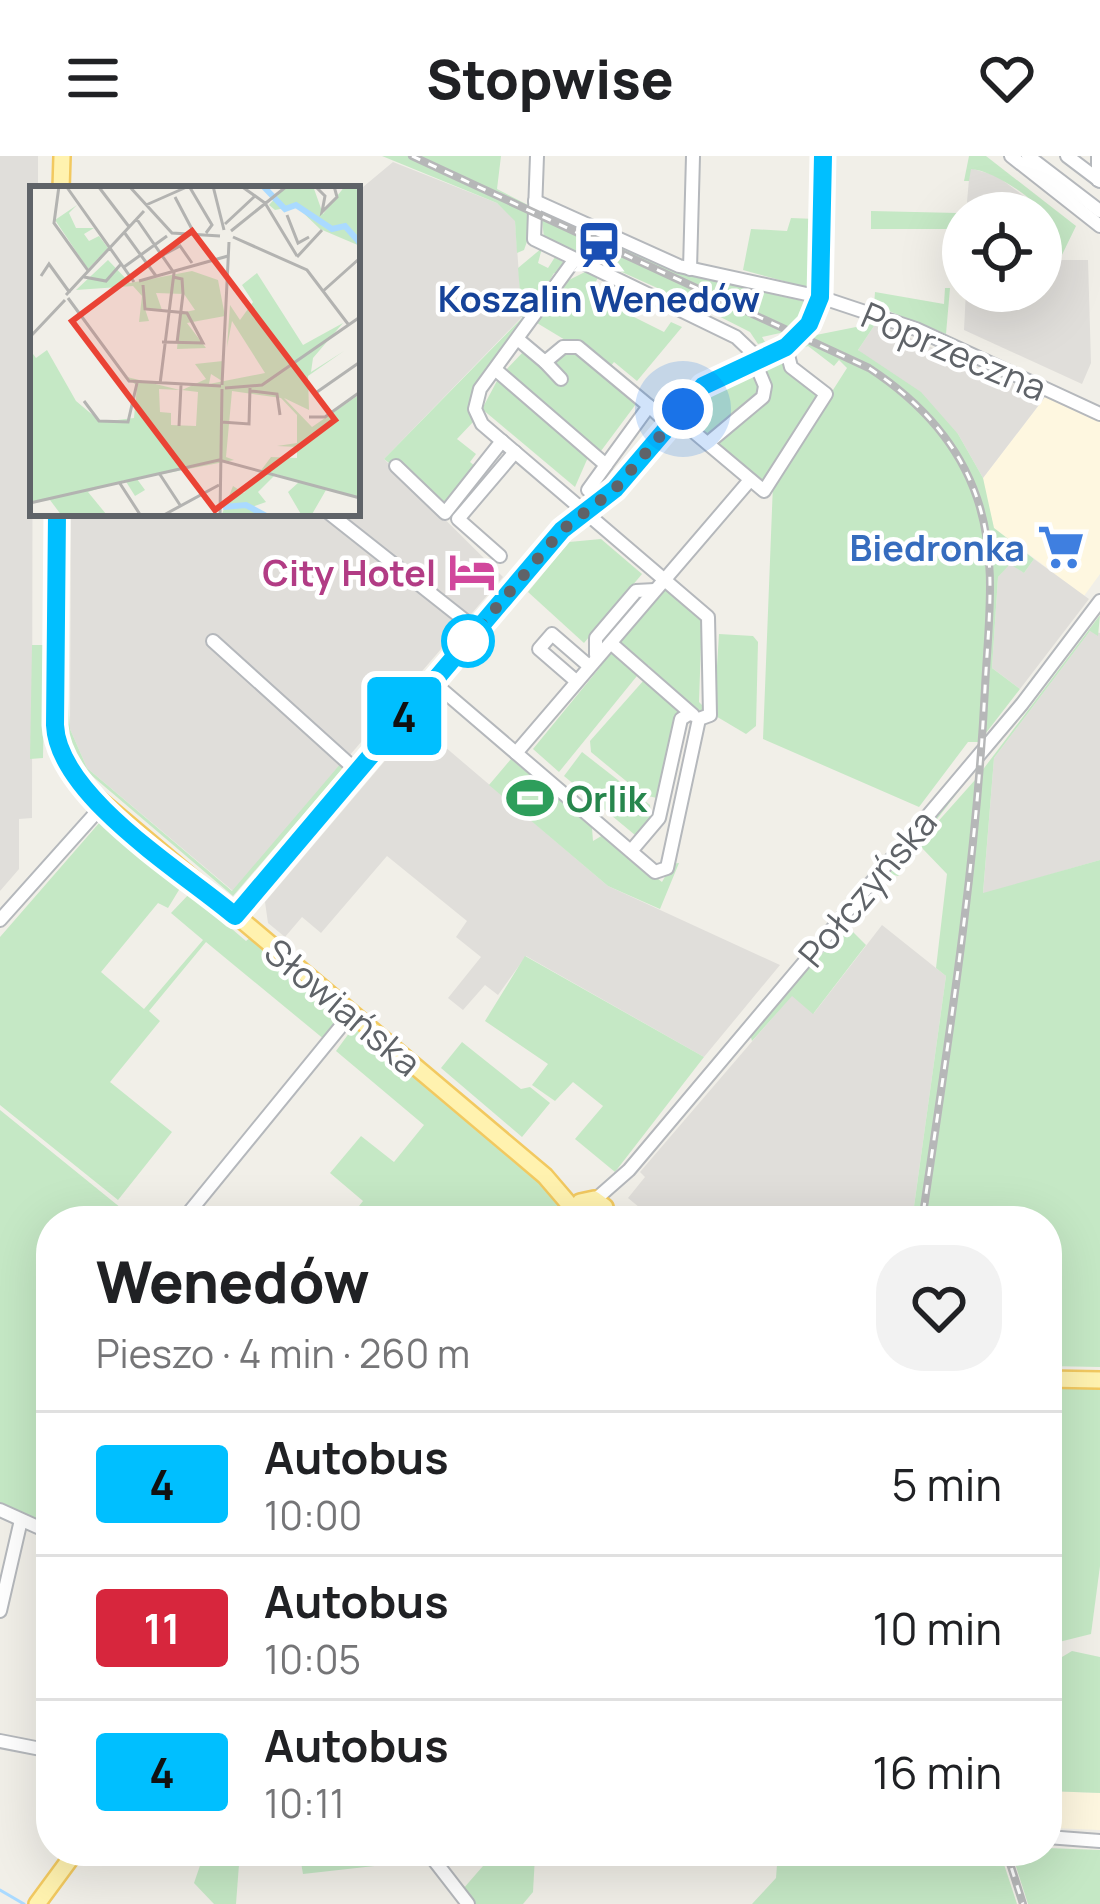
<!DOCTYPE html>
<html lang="pl">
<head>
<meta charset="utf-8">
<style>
	:root { --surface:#fff; --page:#f2f2f2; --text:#202124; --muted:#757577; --line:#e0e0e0 }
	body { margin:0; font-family:Manrope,sans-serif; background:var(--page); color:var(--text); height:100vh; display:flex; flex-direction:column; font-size:45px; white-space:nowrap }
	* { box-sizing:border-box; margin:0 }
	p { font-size:39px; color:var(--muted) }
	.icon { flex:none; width:66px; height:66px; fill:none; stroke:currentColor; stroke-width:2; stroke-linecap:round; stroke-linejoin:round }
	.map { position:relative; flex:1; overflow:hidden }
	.details { position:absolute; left:36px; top:1050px; width:1026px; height:660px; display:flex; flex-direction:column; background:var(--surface); border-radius:48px; box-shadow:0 12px 48px #0002 }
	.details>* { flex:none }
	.badge { padding:0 24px; border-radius:9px; font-size:42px; line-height:78px }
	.controls { position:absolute; left:942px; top:36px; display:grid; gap:24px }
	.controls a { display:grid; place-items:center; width:120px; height:120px; border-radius:50%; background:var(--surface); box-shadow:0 12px 48px #0002; font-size:60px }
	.you { position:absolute; width:60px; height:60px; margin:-30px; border:9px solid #fff; border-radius:50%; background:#1a73e8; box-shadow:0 0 0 18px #1a73e833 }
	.map>.badge { position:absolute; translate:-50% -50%; box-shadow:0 0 0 6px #fff }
	.round { display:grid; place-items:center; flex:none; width:126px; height:126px; border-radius:48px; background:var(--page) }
	.overview { display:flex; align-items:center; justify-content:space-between; height:204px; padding:0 60px }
	h1 { font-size:57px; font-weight:800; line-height:90px }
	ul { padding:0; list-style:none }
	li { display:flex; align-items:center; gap:36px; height:144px; padding:0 60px; border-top:3px solid var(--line) }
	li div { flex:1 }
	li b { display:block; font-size:45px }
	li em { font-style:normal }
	li .badge { min-width:132px; font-weight:700; text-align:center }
	header { display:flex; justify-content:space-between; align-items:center; height:156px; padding:0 60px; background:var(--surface); font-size:54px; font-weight:800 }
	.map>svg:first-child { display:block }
</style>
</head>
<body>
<header><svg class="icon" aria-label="menu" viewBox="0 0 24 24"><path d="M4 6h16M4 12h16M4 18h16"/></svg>Stopwise<svg class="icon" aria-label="heart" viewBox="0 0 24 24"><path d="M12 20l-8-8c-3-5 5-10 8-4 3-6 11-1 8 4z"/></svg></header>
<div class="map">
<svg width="1100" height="1748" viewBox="0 0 1100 1748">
	<rect width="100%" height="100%" fill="#f1efe8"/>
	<g fill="#fef7e0">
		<polygon points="1045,241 1100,265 1100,418 1084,440 994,372 985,336 983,322"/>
		<polygon points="1047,1635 1100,1637 1100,1674 1052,1672"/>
	</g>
	<g fill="#e0deda">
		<polygon points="0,0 38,0 38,33 33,33 32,662 19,663 19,713 0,735"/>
		<polygon points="393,6 497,47 515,64 522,161 384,303 503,421 233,735 87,612 70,573 71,357 357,357 357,36"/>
		<polygon points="970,12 997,20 1042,54 980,57 967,46"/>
		<polygon points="1046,104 1088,104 1091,207 1082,228 964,174 966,135 1041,135"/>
		<polygon points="876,167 1045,241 983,322 958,278 858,194"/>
		<polygon points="1034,403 1089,443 1020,533 992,512 998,421 1010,407 1024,417"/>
		<polygon points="1090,475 1100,477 1100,704 983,738 994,602"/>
		<polygon points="417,567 608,730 780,809 704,901 526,800 498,839 485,829 463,854 448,842 481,801 456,781 467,765 387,700 321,777 302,761 285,781 268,767 265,746"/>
		<polygon points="882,769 946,820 912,1065 656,1065 628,1042 645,1021 640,1016 792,839 814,857"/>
	</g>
	<g fill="#c5e8c5">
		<polygon points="382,0 501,0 497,33 528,49 530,77 524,94 517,97 515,65 497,47"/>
		<path d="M969 0H986L1076 70 1060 103 1047 104 1041 113V106L1061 86C1047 72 1042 55 1037 50 1026 37 990 14 971 13L969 25H964Z"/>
		<polygon points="871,55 958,57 958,73 871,73"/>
		<polygon points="541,57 696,121 807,146 808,155 794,174 762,181 765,186 758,188 750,176 677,139 671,145 664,135 544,81"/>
		<polygon points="791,62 816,63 813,133 743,114 751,73 787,75"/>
		<polygon points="542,92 538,107 548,112 555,101 566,108 560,118 554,117 512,189 472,237 469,254 474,265 457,283 476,298 470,306 476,311 442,348 384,303 522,162 518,112"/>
		<polygon points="585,116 598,121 590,139 664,176 671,166 682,171 637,225 614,206 610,211 537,167 569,124"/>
		<polygon points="945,132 950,132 946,178 874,149 875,136 944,148"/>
		<polygon points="876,167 858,194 921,236 958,278 983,322 994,372 1034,403 1024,417 1010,408 998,421 992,512 1020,533 979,586 968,586 919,651 763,583 773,328 847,212 839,204 834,210 808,190 797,194 811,180"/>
		<polygon points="573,193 633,239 636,248 598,299 504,216 523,196 564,230 568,225 552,211 555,201"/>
		<polygon points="782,197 814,233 817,247 764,330 684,259 722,221"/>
		<polygon points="498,223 589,299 575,331 482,253"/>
		<polygon points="601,383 642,418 584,487 528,436 569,386"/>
		<polygon points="665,428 698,462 702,459 699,546 706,553 699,558 648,509 644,512 617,490"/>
		<polygon points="1100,459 1098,480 1090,475 994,602 983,737 1100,704 1100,1211 1047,1210 1047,1065 912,1065 946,820 936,812 947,718 922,692 898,720 890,718 890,712 984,602 918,688 975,624"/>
		<polygon points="719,478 753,480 758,486 756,570 746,578 714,559"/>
		<polygon points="32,489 45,489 43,602 30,603"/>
		<polygon points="614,492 641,515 559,616 533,593 601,510 596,505"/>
		<polygon points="66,517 70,573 87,612 232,735 342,606 346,609 233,740 84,613 68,580"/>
		<polygon points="644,524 679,553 657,642 643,639 591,596 590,585"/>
		<polygon points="582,596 650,649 651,661 635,679 564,620"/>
		<polygon points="511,603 592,672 593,685 603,679 662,726 672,708 679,707 660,753 608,730 489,629"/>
		<polygon points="100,666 182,729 168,752 158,747 101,816 144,853 203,784 171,757 190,737 246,785 252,780 345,861 325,884 206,786 149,855 160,865 110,926 172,976 118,1044 0,949 0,781"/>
		<polygon points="847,770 866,789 813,858 792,840 752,885 750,878"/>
		<polygon points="525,800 704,901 615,1016 575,983 603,950 573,926 555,945 532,929 548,908 485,865"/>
		<polygon points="355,869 558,1038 564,1065 347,1065 363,1045 330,1017 361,980 394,1006 424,969 336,895"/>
		<polygon points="462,886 521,933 530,931 550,947 522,981 441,912"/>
		<polygon points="0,954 137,1065 51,1065 51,1370 0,1346"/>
		<polygon points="1047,1227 1100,1228 1100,1410 1091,1478 1047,1489"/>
		<polygon points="1072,1495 1100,1501 1100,1637 1047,1635 1047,1510"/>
		<polygon points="1047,1692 1100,1694 1100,1748 1028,1748 1011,1695"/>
		<polygon points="205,1695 240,1695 236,1748 214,1748 194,1727"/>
		<polygon points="299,1695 421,1695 428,1704 303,1718"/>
		<polygon points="496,1695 535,1700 533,1736 523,1748 475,1748 463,1733"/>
		<polygon points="778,1695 1000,1696 1017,1748 752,1748 776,1722"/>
	</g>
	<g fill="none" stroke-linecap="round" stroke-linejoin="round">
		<polyline stroke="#aadaff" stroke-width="3" points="0,1734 24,1748"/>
		<defs>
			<g id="minor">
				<polyline points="537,0 534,83 736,181 758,202"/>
				<polyline points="1011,0 1100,70"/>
				<polyline points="1028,0 1100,55"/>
				<polyline points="1067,0 1100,25"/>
				<polyline points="1098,24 1098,0"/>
				<polyline points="535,45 679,110 820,141 916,173 1100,258"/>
				<polyline points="690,113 693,0"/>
				<polyline points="520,185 545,206 563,191 578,191 649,250"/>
				<polyline points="545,206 561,223"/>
				<polyline points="496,214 606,309 588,334"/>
				<polyline points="676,261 764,335 826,238 791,211 786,191"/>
				<polyline points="708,287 763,241 765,230 754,204"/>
				<polyline points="606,309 649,250 669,269"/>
				<polyline points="396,310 445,357 502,285"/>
				<polyline points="329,357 477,474"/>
				<polyline points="500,400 458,363 515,296"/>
				<polyline points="213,485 357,615"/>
				<polyline points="613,489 693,559"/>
				<polyline points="596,499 596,482 636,435 655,434"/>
				<polyline points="576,525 539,493 552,478 589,510"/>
				<polyline points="433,526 655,716 667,712 699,563 710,559 708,461 482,268 475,253 480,233 575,103"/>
				<polyline points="516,597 750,324"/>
				<polyline points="631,695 659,662 681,563 689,558"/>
				<polyline points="235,760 562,374 615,333 703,230 723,216 786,191 809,168 820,141 823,0"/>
				<polyline points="0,764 102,650"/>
				<polyline points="596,1043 629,1014 1022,548 1100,445"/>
				<polyline points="182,1065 351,858"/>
				<polyline points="0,1354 51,1377"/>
				<polyline points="0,1455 21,1364"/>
				<polyline points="0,1585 51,1595"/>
				<polyline points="1047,1681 1100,1685"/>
				<polyline points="427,1695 468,1748"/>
			</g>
			<g id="major">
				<polyline points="61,33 62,0"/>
				<polyline points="57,357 55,578 77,625 545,1020 575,1055"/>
				<polyline points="574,1058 580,1046 594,1043 605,1051 606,1065"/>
				<polyline points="1047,1223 1100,1224"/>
				<polyline points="37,1748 76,1695"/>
			</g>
		</defs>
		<use href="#minor" stroke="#b5b8bc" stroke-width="16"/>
		<use href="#major" stroke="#f2c960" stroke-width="20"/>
		<use href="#minor" stroke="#fff" stroke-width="12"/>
		<use href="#major" stroke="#fff2af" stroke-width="15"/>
		<defs>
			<g id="rail">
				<path d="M412 0 869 212C918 244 958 286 977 342 998 403 988 470 985 532 976 712 948 887 922 1065"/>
				<polyline points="1006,1695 1023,1748"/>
			</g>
		</defs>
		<use href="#rail" stroke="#b6b7b8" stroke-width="8"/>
		<use href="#rail" stroke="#fff" stroke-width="3" stroke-dasharray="9" stroke-linecap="butt"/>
	</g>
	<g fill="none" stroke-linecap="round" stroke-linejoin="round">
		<defs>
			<path id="line" d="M57 357 55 569C58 640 183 716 235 760L562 374 615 333 703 230 786 191 809 168 820 141 823 0"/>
		</defs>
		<use href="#line" stroke="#fff" stroke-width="27"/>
		<use href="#line" stroke="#00bfff" stroke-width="18"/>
		<polyline stroke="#5f6368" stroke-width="12" stroke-dasharray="0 21.6" points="468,485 562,374 615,333 683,253"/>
	</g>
	<defs>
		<symbol id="station-bare" viewBox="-9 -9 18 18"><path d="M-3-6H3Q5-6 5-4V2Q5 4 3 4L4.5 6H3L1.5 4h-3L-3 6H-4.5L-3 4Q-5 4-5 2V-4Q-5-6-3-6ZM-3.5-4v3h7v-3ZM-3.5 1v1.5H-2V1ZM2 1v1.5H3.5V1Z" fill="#1a4fb4" stroke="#fff" stroke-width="2.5" paint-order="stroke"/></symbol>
		<symbol id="supermarket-bare" viewBox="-9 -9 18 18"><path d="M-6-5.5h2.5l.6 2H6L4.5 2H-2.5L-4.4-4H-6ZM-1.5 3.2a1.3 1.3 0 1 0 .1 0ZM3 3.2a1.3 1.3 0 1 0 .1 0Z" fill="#3f7fe0" stroke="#fff" stroke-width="2.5" paint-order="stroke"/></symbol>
		<symbol id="hotel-bare" viewBox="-9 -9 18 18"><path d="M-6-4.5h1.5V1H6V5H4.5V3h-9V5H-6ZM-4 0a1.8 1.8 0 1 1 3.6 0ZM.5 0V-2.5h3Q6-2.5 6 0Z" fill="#d1479c" stroke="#fff" stroke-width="2.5" paint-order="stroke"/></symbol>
		<symbol id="stadium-bare" viewBox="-9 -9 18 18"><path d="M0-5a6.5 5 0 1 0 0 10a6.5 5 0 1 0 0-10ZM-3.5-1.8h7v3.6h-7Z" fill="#2e9e5b" stroke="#fff" stroke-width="2.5" paint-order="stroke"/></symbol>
	</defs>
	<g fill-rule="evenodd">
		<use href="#station-bare" x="566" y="56" width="66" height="66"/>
		<use href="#supermarket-bare" x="1028" y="358" width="66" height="66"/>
		<use href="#hotel-bare" x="439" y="383" width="66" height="66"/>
		<use href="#stadium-bare" x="497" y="609" width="66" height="66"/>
	</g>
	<circle fill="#fff" stroke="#00bfff" stroke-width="6" cx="468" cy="485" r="24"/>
	<g text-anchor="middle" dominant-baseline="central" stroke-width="9" stroke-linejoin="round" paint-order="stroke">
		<g font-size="36" font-weight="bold" fill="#164399" stroke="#fff">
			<text x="599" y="142">Koszalin Wenedów</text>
		</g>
		<g font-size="36" fill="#5f6368" stroke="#fff">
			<text transform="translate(954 195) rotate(23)">Poprzeczna</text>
			<text transform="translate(867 732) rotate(-50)">Połczyńska</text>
			<text transform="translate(343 851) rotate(40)">Słowiańska</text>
		</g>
		<g font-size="36" font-weight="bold" fill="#366cbe" stroke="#fff" text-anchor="end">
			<text x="1025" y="391">Biedronka</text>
		</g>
		<g font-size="36" font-weight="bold" fill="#b23c85" stroke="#fff" text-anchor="end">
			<text x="436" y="416">City Hotel</text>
		</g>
		<g font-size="36" font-weight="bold" fill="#27864d" stroke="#fff" text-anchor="start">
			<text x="566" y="642">Orlik</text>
		</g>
	</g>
	<g transform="translate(30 30)">
		<rect width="330" height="330" fill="#f1efe8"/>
		<path d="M256 0H283L293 28 315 0 330 4V60L290 43 266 20 245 24 239 19ZM47 19 39 27 46 42H64L54 48 59 55 69 50 78 62 58 83 25 34ZM78 74 100 97 162 85 188 94 195 130 157 137 176 162 147 163 150 127 165 124 154 108 126 107 132 124 115 123 119 135 109 136 112 110 103 100 46 104ZM227 87 273 159 313 137 283 172 281 186 314 165 278 190 279 224 254 212 282 241 330 208V311L296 304 281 330H272L258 306 269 296 246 288 228 306 236 316 222 321 235 330 192 328 203 300 214 307 241 271 267 272V261L247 260 267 257V229L251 212 202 205 196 271 204 274 107 293 115 304 105 310 95 294 58 306 76 328 66 330H32L20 314 0 316V164L6 172 17 164 46 215 71 236 104 232 107 200 97 191 150 204 129 203 130 226 141 227V239L166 240 168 206 152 204 176 193 165 178 193 175 192 195 181 188 179 198 235 187 202 135 197 161 200 119 210 134 223 116 212 99Z" fill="#c5e8c5"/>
		<path fill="none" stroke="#aadaff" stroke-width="6" d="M233 0 255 23 266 19 302 43 315 40 330 57M193 321 216 319 236 330"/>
		<path fill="none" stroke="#b3b3b1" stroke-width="3" d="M29 0 24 37 59 86M36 0 104 96M68 0 100 42M99 0 142 47 190 50M159 0 182 39 176 47M183 0 194 44M211 0 235 17 267 70M285 0 295 10 292 26 307 11 304 0M145 11 164 47M116 19 159 0M257 29 268 57 279 51M106 32 144 87 130 198M195 38 225 10M201 45 257 0M94 46 126 90M203 51 277 84 318 138M133 69 150 60 162 77M267 71 292 44M94 81 137 50M11 90 19 78 40 107M54 91 76 95 91 78M143 91 152 93 153 108 147 157M109 95 198 70M113 99 115 123 157 127 173 157 132 156M292 106 330 72M36 109 114 25M38 112 99 195 191 200M0 151 35 114M192 199 199 56M195 202 232 199 330 131M221 205 247 208 250 229M287 206 330 176M54 215 69 235 98 236 107 197M279 231H295L330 206M191 236 219 238 220 202M149 240 151 199M129 287 150 319M89 296 111 330M0 317 189 274 330 312M132 330 189 299M190 330 192 203"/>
		<path fill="#ea4335" fill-opacity="0.15" stroke="#ea4335" stroke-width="6" d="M162 45 305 234 185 324 42 135Z"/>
		<rect width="330" height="330" fill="none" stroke="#5f6368" stroke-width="6"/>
	</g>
</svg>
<div class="controls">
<a><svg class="icon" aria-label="locate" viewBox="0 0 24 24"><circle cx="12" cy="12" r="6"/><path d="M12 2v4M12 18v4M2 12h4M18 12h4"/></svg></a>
</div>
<div class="you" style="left:683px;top:253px"></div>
<b class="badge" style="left:404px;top:560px;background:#00bfff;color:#111">4</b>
<section class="details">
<div class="overview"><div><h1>Wenedów</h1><p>Pieszo · 4 min · 260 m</p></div><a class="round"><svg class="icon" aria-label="heart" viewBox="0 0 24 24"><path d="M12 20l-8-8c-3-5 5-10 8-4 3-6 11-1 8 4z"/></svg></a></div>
<ul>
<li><span class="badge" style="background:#00bfff;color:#111">4</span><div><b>Autobus</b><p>10:00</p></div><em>5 min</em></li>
<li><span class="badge" style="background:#d7263d;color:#fff">11</span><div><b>Autobus</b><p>10:05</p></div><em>10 min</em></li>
<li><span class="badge" style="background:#00bfff;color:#111">4</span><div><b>Autobus</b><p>10:11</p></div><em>16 min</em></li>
</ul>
</section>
</div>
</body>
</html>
